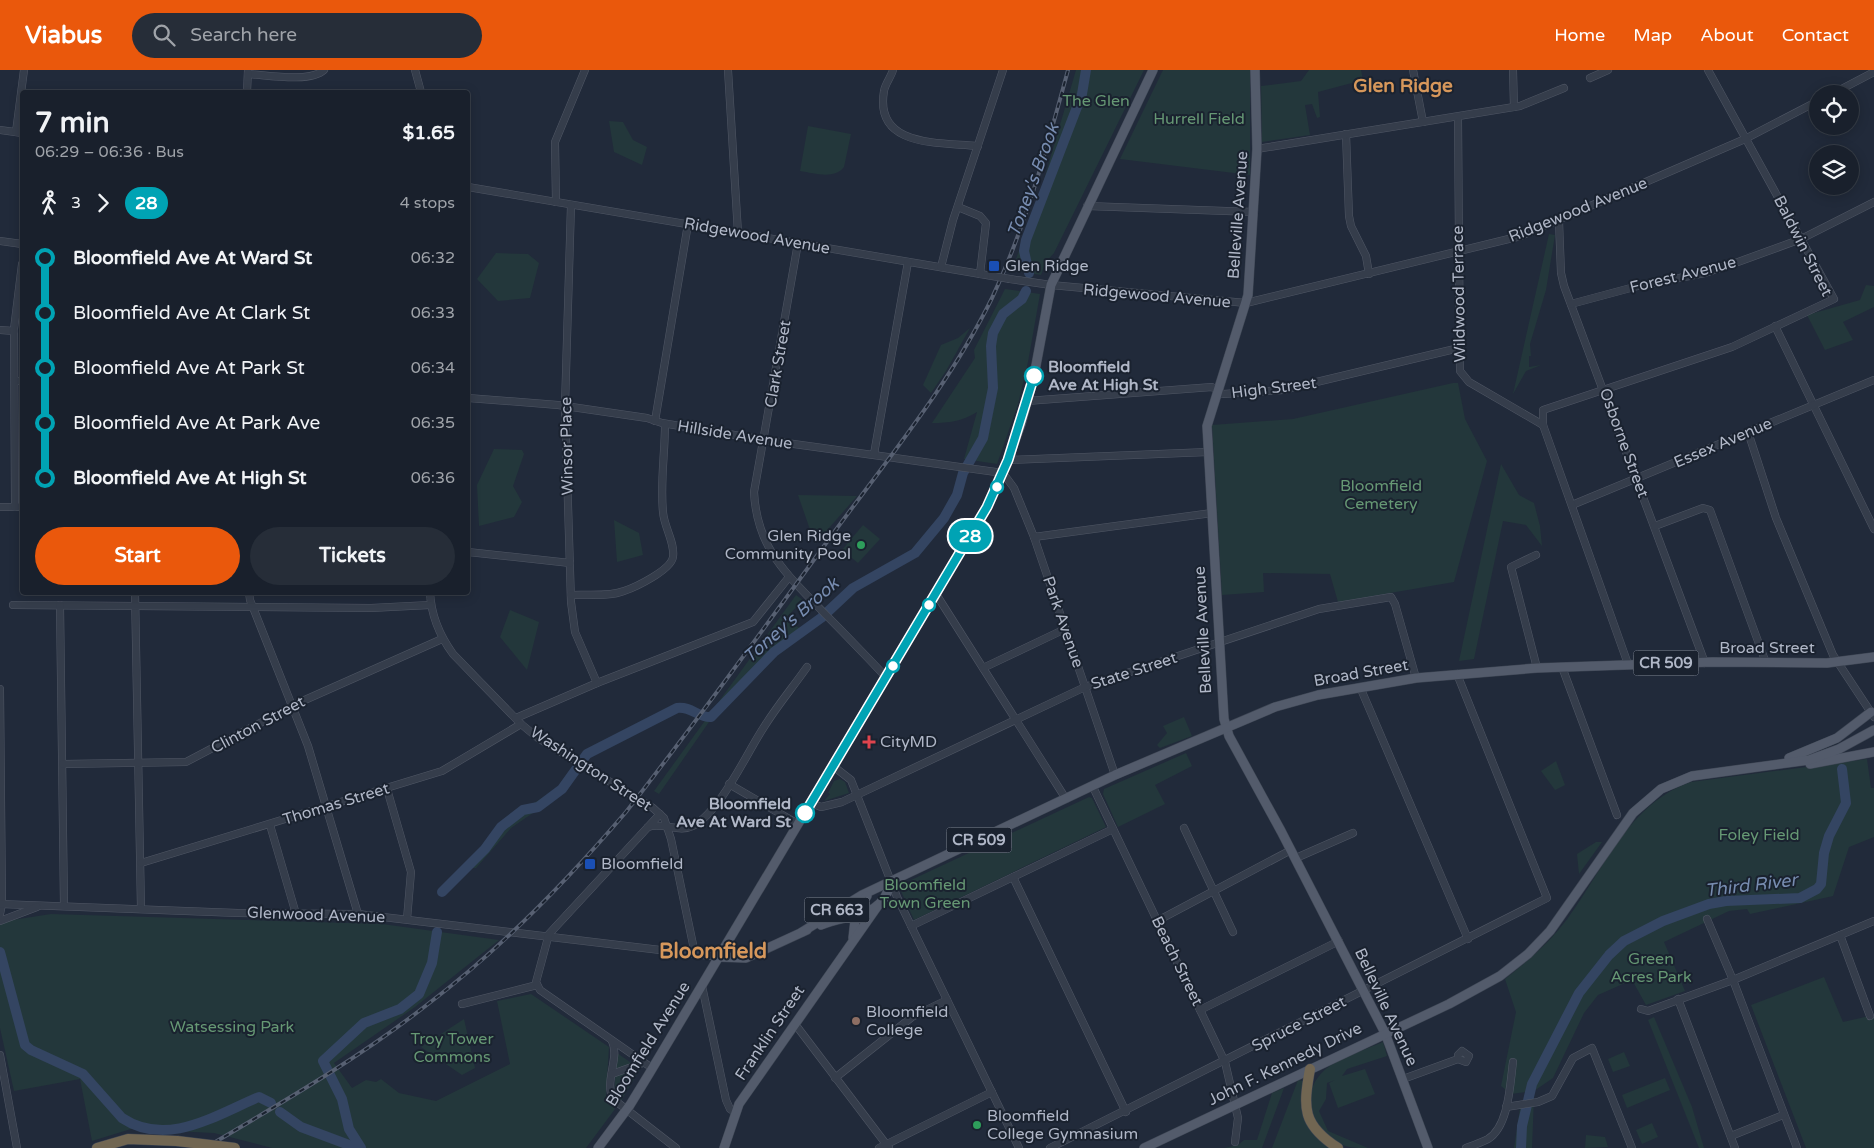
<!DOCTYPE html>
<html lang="en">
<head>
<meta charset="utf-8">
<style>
	:root { --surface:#19202c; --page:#262d38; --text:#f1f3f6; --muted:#9fa3a9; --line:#373e48; --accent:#ea580c }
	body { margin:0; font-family:"Varela Round",sans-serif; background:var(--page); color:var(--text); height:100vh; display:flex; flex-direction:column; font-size:19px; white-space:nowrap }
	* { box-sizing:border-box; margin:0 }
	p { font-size:16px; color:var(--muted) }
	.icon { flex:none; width:28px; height:28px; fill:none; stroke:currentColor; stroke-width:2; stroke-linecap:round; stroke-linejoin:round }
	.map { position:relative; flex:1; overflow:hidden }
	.sheet { position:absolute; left:20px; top:20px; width:450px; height:505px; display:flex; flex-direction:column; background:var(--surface); border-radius:5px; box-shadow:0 2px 12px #0003,0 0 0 1px var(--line) }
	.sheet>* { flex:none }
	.badge { padding:0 10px; border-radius:16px; font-size:18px; line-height:32px }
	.buttons { position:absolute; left:1809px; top:15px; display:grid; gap:10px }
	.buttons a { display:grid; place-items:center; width:50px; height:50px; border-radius:50%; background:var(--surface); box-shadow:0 2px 12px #0003,0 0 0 1px var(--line); font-size:25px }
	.map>.badge { position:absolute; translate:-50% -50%; box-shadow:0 0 0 2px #fff }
	.legs { display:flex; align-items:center; gap:8px; height:55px; padding:0 15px; font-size:16px }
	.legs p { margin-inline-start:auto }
	.head { display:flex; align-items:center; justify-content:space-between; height:85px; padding:0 15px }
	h1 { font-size:28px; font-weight:700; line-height:38px }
	.action { display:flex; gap:10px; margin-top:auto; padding:10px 15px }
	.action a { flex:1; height:58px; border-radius:30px; background:var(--accent); color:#fff; font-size:20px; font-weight:700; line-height:58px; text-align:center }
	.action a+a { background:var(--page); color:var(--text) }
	ul { padding:0 15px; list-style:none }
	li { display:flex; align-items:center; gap:18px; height:55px; font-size:19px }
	li i { display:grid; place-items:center; width:8px; height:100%; margin:0 6px; background:currentColor }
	li i::after { content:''; width:12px; height:12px; margin:-6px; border:4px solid; border-radius:50%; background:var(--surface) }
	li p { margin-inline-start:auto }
	li:first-child i { background:linear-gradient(#0000 50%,currentColor 0) }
	li:last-child i { background:linear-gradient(currentColor 50%,#0000 0) }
	header { display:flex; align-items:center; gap:30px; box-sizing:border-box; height:70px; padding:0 25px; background:var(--accent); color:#fff }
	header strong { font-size:24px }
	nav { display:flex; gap:28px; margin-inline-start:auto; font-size:18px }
	.search { width:350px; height:45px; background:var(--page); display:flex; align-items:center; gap:12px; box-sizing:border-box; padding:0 18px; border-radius:28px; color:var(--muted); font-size:19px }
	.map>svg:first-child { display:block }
</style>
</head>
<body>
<header>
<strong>Viabus</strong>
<div class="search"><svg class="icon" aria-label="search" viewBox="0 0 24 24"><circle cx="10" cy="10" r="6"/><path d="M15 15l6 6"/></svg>Search here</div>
<nav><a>Home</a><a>Map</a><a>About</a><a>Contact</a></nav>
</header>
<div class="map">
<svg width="1874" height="1078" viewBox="0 0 1874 1078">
	<rect width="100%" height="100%" fill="#212a3a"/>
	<g fill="#23373b">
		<polygon points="1076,0 1144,0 1054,183 1045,193 1041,205 1012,200 1041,120"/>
		<polygon points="1163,0 1250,0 1250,105 1120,89"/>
		<polygon points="1309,0 1361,0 1363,10 1318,22 1320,47 1317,48 1312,34 1305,35 1310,65 1262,72 1261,16 1301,11"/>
		<polygon points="609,51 623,52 633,70 647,77 642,95 614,82"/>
		<path d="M808 56 851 64 844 97C834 110 814 103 800 101Z"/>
		<polygon points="1549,164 1555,165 1546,220 1530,274 1531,286 1529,286 1529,297 1541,295 1526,301 1513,324"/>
		<polygon points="496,183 528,184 539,193 530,228 498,231 477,209"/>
		<polygon points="1866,215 1874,216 1874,237 1843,252 1853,270 1825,280 1807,245 1860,230"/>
		<path d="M1005 219 1040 224 1028 292 1018 334 997 394 964 389 977 342C963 351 949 353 932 353L975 288 974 280Z"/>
		<polygon points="970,258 946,301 931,323 923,315 941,275 958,268"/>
		<polygon points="1453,313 1458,313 1465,349 1487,391 1454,512 1338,532 1330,504 1263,503 1264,522 1222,525 1212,355 1293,349"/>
		<polygon points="494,379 522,380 524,384 513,416 522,432 514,447 479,456 477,415"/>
		<polygon points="1501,394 1519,425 1534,433 1540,456 1542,476 1526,455 1503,451 1474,589 1459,591"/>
		<polygon points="798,425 857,426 815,474"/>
		<polygon points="614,450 639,463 643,485 617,492"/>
		<polygon points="863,455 880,469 858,493 842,480"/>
		<polygon points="796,525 803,530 784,550 800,558 803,563 777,581 709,652 659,724 654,721"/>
		<polygon points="510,540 539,552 527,600 500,567"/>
		<polygon points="1184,647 1192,666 1160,678 1157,675 1167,663 1163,656"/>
		<polygon points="1186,683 1192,696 1155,715 1165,734 1118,757 1103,724 1104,719"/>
		<path d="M1867 689 1871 718H1874V767L1849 777 1833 826 1750 844 1747 839 1729 841 1664 872 1685 921 1646 935 1632 910 1598 925 1584 943 1553 1008 1534 1021 1511 1024 1501 1016 1516 942 1505 909C1528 891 1550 872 1568 848 1604 799 1629 733 1691 712Z"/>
		<polygon points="1556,691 1565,715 1555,720 1541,701"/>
		<polygon points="840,709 845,712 849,723 824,731 830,724 828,723 834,711"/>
		<polygon points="552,722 562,723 511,758 476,798 469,798 452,806 509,748"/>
		<polygon points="1089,727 1092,728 1106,757 914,850 900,819 911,810"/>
		<polygon points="1596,772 1602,772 1579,804 1577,784"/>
		<polygon points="0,834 6,851 51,844 382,854 499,870 415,937 334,993 352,1018 366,1010 376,1012 381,1009 399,1023 436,1031 510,994 497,931 531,924 609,977 606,1025 615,1039 586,1078 272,1078 214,1063 131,1059 92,1071 80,1009 14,1021 0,958"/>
		<polygon points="1824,907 1843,952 1874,945 1874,1078 1806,1078 1751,935"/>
		<polygon points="1654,947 1692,1037 1704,1078 1699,1078 1648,950"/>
		<polygon points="464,949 475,998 462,1005 421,977"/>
		<path d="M1383 972 1387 986 1347 999 1342 1006 1365 999 1375 1024 1338 1038 1329 1013 1335 1010 1327 1013 1326 1029 1319 1041 1328 1061 1368 1078C1362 1078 1355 1078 1349 1077 1313 1067 1294 1025 1327 998 1340 987 1367 979 1383 972Z"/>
		<polygon points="1624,982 1630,996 1613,1002 1608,989"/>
		<polygon points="617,983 640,999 621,1031 614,1023"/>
		<polygon points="1665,1008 1670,1020 1627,1038 1622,1025"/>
		<polygon points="1298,1010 1304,1011 1304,1048 1333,1078 1272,1078"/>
		<polygon points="1284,1018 1262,1078 1224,1078 1238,1075 1244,1070 1257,1070 1272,1023"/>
		<polygon points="1534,1027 1532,1078 1514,1078 1520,1038 1524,1030"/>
		<polygon points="1652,1053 1658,1067 1642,1074 1636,1060"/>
		<polygon points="1586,1065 1605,1067 1608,1077 1585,1078"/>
	</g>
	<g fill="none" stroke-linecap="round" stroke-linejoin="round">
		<g stroke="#344562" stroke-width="10">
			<polyline points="1029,203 1024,181 1026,170 1082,24 1086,0"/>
			<path d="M442 822 485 779 501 757 523 740 538 737 562 719 587 684 677 638C691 636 699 648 711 647L774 582 821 548 853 518 915 483 944 448 957 425 963 403 983 368 993 318 991 276 993 263 1003 244 1022 229 1026 221"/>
			<path d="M0 882 25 975 31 980 83 1004 122 1048C167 1078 216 1045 259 1027L271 1033"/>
			<polyline points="280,1042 301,1057 357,1078"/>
			<polyline points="361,1078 349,1059 342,1029 323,991 364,953 400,939 419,924 432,893 437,862"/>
			<polyline points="1521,1078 1522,1056 1532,1014 1579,923 1609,885 1624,871 1663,851 1709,834 1726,831 1800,828 1817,819 1821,814 1824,783 1829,766 1846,733 1842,699"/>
		</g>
		<defs>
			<g id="minor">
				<polyline points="415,0 421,22"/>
				<polyline points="728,0 738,163"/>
				<path d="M893 0C891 7 885 14 884 21 874 78 940 72 978 76"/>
				<polyline points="1413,0 1423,52"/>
				<polyline points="1513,0 1514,37"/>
				<path d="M248 4C267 5 310 13 324 0"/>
				<polyline points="1590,8 1608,0"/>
				<polyline points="247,22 248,0"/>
				<polyline points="1832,24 1874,2"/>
				<polyline points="1458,47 1460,301 1469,312 1543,355"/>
				<polyline points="0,60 22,63"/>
				<polyline points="16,62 24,0"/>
				<polyline points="1346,64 1349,146 1351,156 1366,186 1369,204"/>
				<polyline points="1257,79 1520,36 1564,18"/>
				<polyline points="468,117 992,206"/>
				<polyline points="556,132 555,72 585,0"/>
				<polyline points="571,135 565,336 571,532 575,562 597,613"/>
				<polyline points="1087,136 1254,142"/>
				<polyline points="958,137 980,146 986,153 980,204"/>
				<polyline points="1559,151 1561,203 1564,216 1705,593"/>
				<polyline points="0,171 22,174"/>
				<path d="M798 173 754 422C757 480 788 505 825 544 846 565 866 586 886 607"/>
				<polyline points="941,197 953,150 1003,0"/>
				<polyline points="1010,209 1051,215 1246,233 1521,166 1745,69 1818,31"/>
				<polyline points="1571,234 1638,216 1705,203 1738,192 1801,169 1874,132"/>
				<polyline points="1775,256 1874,459"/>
				<polyline points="0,260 14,261"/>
				<polyline points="15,311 22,311"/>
				<polyline points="468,328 558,335 647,348 662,353 765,370 1003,403 1014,418 1034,467 1115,705"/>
				<polyline points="1027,331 1212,317 1223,324 1283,320 1459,278"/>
				<polyline points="655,351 688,154"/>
				<polyline points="1748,362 1776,448 1833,585 1874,647"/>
				<polyline points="874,384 908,192"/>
				<polyline points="1008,390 1208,382"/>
				<polyline points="1572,435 1874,310"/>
				<polyline points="0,437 22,437"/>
				<polyline points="15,437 14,259 22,194"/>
				<polyline points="1655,456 1703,438 1710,440 1766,593"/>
				<polyline points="1034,467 1212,443"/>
				<polyline points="468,482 570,493"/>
				<polyline points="1536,485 1511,497 1537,598"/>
				<polyline points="135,522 141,839"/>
				<polyline points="249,522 250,530 308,676 358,844"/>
				<path d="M430 522C431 546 440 566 453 584L521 654 538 668 653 738 664 748 671 769 695 884"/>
				<polyline points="936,524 1066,729"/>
				<path d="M571 525C587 524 609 527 624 521 636 517 671 500 673 487 675 472 664 457 663 442 660 413 665 383 665 354"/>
				<polyline points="13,535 371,538 430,535"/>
				<polyline points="60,535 64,836"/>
				<polyline points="1628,594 1543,355 1543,340 1732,277 1834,229 1708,0"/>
				<polyline points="1562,597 1617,745"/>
				<polyline points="983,598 1065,559"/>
				<polyline points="1360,617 1468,869"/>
				<polyline points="0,619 2,834 0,844"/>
				<polyline points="516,648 597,613 753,552 789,507"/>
				<polyline points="63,694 186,692 298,633 442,569"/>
				<polyline points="833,696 851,710 897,827 1019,1078"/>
				<polyline points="729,714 798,754"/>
				<polyline points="1093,717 1225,992 1238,1048 1235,1072"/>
				<polyline points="387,719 411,802 407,849"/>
				<polyline points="811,733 821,737 842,732 1085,617 1319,539 1391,527 1395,534 1416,608"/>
				<polyline points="270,755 296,844"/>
				<path d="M648 757C663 752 679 763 693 756 721 741 746 684 764 657 777 636 793 617 807 597"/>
				<polyline points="1184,758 1233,862"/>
				<polyline points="1296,788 1353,763"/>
				<polyline points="141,793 442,701 521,654"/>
				<polyline points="1013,807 1126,1042"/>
				<polyline points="0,834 238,843 358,844 719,887"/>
				<polyline points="1707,849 1733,910 1797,1078"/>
				<polyline points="0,851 37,837"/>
				<polyline points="1157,851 1291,780"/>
				<polyline points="911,856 1113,759"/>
				<polyline points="1840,865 1870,946"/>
				<polyline points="702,916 726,1030 730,1039 736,1043"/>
				<polyline points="1678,929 1735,1078"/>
				<polyline points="462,934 537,915"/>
				<polyline points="1641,939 1648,941 1733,910 1874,851"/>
				<polyline points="1200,940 1339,871"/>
				<polyline points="795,954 889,1078"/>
				<path d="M612 971C620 988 604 1011 613 1029L676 1078"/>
				<polyline points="0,985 17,1078"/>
				<polyline points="652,998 540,920 536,912 549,864 660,744"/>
				<polyline points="612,1004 643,993"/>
				<polyline points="835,1008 912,947 947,930"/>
				<polyline points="1403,1009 1458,989 1458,985 1462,981 1469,986 1466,992 1458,989"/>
				<polyline points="1506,1037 1538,1032 1552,1026 1573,988 1592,978 1632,1078"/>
				<polyline points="1731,1066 1783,1045"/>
				<polyline points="879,1078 992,1022"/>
				<polyline points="1050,1078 1547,828 1457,604"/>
				<path d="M1466 1078C1473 1075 1481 1073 1488 1069 1509 1056 1510 1014 1513 992"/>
			</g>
			<g id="major">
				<polyline points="1255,0 1257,79 1248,225 1207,356 1224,649 1229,666 1281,761 1385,963 1428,1078"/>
				<polyline points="1789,688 1837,668 1871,642"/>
				<polyline points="1810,694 1874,682"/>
				<path d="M821 855C849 843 883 850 891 811"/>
				<polyline points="802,862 862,825 1115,705 1275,637 1318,625 1416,608 1537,598 1712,592 1827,593 1874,587"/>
				<polyline points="853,868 856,841 867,826"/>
				<polyline points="719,887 746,888 807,860"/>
				<polyline points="598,1078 630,1035 649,1004 987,437 1008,390 1021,354 1034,306 1051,215 1153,0"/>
				<polyline points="724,1078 739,1034 877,837"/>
				<polyline points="1144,1078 1449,934 1500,906 1528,884 1550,861 1633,743 1661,719 1692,706 1809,690 1839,679 1874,660"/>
			</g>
			<g id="highway">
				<path d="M1310 999C1303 1038 1302 1055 1338 1078"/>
				<polyline points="97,1078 128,1069 177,1071"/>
			</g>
		</defs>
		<use href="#minor" stroke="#505765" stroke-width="8"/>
		<use href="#major" stroke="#3e4654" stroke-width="10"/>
		<use href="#highway" stroke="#3d4452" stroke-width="11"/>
		<use href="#minor" stroke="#353d4b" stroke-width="7"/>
		<use href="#major" stroke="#535b6b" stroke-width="9"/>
		<use href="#highway" stroke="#716652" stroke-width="10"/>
		<defs>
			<path id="rail" d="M205 1078C281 1033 358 989 428 934 502 878 566 812 626 742 698 650 766 555 835 461 890 386 951 312 992 228 1026 156 1047 77 1068 0"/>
		</defs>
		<use href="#rail" stroke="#576072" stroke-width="4"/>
		<use href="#rail" stroke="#1a222f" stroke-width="2" stroke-dasharray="5.5" stroke-linecap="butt"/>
		<defs>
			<polyline id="minor-bridge" points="992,206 1010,209"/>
			<polyline id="highway-bridge" points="177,1071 235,1078"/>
		</defs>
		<use href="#minor-bridge" stroke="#505765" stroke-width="8" stroke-linecap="butt"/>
		<use href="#highway-bridge" stroke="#3d4452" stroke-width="11" stroke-linecap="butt"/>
		<use href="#minor-bridge" stroke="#353d4b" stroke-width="7"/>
		<use href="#highway-bridge" stroke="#716652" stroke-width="10"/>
	</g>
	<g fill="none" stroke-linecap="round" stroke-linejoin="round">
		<defs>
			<polyline id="line-1" points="805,743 987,437 1008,390 1034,306"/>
		</defs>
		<use href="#line-1" stroke="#fff" stroke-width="11"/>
		<use href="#line-1" stroke="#00a3b4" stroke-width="8"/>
	</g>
	<g fill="#1a4fb4" stroke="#1a222f" stroke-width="2">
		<rect x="988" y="190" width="12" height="12" rx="2.5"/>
		<rect x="584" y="788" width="12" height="12" rx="2.5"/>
	</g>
	<g fill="#fff" stroke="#00a3b4" stroke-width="2.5">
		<circle cx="1034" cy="306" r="9"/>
		<circle cx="997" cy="417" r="6"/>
		<circle cx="929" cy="535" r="6"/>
		<circle cx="893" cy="596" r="6"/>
		<circle cx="805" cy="743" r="9"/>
	</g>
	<g fill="#2e9e5b" stroke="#1a222f" stroke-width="2">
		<circle cx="861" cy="475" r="5"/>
		<circle cx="977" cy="1055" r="5"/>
	</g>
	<path fill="#e0444e" stroke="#1a222f" stroke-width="2" d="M866.5 664.5h5v5h5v5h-5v5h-5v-5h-5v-5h5z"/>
	<circle fill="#8d6e63" stroke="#1a222f" stroke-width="2" cx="856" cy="951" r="5"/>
	<g text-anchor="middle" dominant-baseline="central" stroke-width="4" stroke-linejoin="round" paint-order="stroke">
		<g fill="#1a222f" stroke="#838a99" stroke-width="1">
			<rect x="1633.5" y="580.5" width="65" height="25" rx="4"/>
			<rect x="946.5" y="757.5" width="65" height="25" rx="4"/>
			<rect x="804.5" y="827.5" width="65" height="25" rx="4"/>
		</g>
		<g font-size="15" font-weight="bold" fill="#b0b7c7">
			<text x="1666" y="593">CR 509</text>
			<text x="979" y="770">CR 509</text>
			<text x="837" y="840">CR 663</text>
		</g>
		<g font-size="16" fill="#669874" stroke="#1a222f">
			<text x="1096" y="31">The Glen</text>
			<text x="1199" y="49">Hurrell Field</text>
			<text x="1381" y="416">Bloomfield<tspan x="1381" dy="18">Cemetery</tspan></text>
			<text x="1759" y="765">Foley Field</text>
			<text x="925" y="815">Bloomfield<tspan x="925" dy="18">Town Green</tspan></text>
			<text x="1651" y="889">Green<tspan x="1651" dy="18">Acres Park</tspan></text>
			<text x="232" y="957">Watsessing Park</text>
			<text x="452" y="969">Troy Tower<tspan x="452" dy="18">Commons</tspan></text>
		</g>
		<g font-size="16" fill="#b0b7c7" stroke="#1a222f">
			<text transform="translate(1578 140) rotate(-22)">Ridgewood Avenue</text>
			<text transform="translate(1238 145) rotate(-86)">Belleville Avenue</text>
			<text transform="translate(757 166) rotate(10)">Ridgewood Avenue</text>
			<text transform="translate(1803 176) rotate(63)">Baldwin Street</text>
			<text transform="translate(1683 205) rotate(-14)">Forest Avenue</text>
			<text transform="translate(1459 224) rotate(-91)">Wildwood Terrace</text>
			<text transform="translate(1157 226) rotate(5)">Ridgewood Avenue</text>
			<text transform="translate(778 294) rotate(-80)">Clark Street</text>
			<text transform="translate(1274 318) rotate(-7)">High Street</text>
			<text transform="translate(735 365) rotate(9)">Hillside Avenue</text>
			<text transform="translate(1624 373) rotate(70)">Osborne Street</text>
			<text transform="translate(1723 373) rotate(-23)">Essex Avenue</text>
			<text transform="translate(567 376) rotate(-91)">Winsor Place</text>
			<text transform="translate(1063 552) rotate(71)">Park Avenue</text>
			<text transform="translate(1203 560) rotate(-93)">Belleville Avenue</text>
			<text x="1767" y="578">Broad Street</text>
			<text transform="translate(1134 601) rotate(-18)">State Street</text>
			<text transform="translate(1361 603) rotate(-10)">Broad Street</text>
			<text transform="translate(258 655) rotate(-28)">Clinton Street</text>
			<text transform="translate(591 699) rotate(33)">Washington Street</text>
			<text transform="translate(336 734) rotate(-17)">Thomas Street</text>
			<text transform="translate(316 845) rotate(2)">Glenwood Avenue</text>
			<text transform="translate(1177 891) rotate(64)">Beach Street</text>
			<text transform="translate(1386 937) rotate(65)">Belleville Avenue</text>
			<text transform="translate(1299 954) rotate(-27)">Spruce Street</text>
			<text transform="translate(770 963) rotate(-56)">Franklin Street</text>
			<text transform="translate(648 974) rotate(-58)">Bloomfield Avenue</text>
			<text transform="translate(1285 994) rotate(-26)">John F. Kennedy Drive</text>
		</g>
		<g font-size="16" fill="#b0b7c7" stroke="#1a222f" text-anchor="start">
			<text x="1005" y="196">Glen Ridge</text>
			<text x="851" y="466" text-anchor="end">Glen Ridge<tspan x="851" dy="18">Community Pool</tspan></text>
			<text x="880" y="672">CityMD</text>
			<text x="601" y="794">Bloomfield</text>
			<text x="866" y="942">Bloomfield<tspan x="866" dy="18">College</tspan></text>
			<text x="987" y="1046">Bloomfield<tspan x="987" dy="18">College Gymnasium</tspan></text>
		</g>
		<g font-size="16" font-weight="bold" fill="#b0b7c7" stroke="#1a222f" text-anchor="start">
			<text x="1048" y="297">Bloomfield<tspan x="1048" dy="18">Ave At High St</tspan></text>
			<text x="791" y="734" text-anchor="end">Bloomfield<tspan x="791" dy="18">Ave At Ward St</tspan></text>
		</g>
		<g font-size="18" font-style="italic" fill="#778cb0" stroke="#1a222f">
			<text transform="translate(1033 110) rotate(-70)">Toney's Brook</text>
			<text transform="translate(791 550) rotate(-41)">Toney's Brook</text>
			<text transform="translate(1751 815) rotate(-7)">Third River</text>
		</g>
		<g font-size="19" font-weight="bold" fill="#d6975b" stroke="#1a222f">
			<text x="1403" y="16">Glen Ridge</text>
		</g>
		<g font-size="21" font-weight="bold" fill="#d6975b" stroke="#1a222f">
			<text x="713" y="881">Bloomfield</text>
		</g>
	</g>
</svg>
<div class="buttons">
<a><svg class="icon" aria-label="locate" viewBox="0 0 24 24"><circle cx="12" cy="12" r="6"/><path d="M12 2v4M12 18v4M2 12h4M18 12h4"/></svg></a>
<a><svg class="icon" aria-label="layers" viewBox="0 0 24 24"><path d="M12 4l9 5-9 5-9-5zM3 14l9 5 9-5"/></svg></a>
</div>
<b class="badge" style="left:970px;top:466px;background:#00a3b4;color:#fff">28</b>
<section class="sheet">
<div class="head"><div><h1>7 min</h1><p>06:29 – 06:36 · Bus</p></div><b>$1.65</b></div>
<div class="legs"><svg class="icon" aria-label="walk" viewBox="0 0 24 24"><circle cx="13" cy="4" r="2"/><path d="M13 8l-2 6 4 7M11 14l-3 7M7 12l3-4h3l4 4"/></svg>3<svg class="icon" aria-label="forward" viewBox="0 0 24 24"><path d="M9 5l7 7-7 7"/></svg><b class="badge" style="background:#00a3b4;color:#fff">28</b><p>4 stops</p></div>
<ul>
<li><i style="color:#00a3b4"></i><b>Bloomfield Ave At Ward St</b><p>06:32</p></li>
<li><i style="color:#00a3b4"></i><span>Bloomfield Ave At Clark St</span><p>06:33</p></li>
<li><i style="color:#00a3b4"></i><span>Bloomfield Ave At Park St</span><p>06:34</p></li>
<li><i style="color:#00a3b4"></i><span>Bloomfield Ave At Park Ave</span><p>06:35</p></li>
<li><i style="color:#00a3b4"></i><b>Bloomfield Ave At High St</b><p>06:36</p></li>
</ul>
<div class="action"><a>Start</a><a>Tickets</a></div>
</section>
</div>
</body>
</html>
